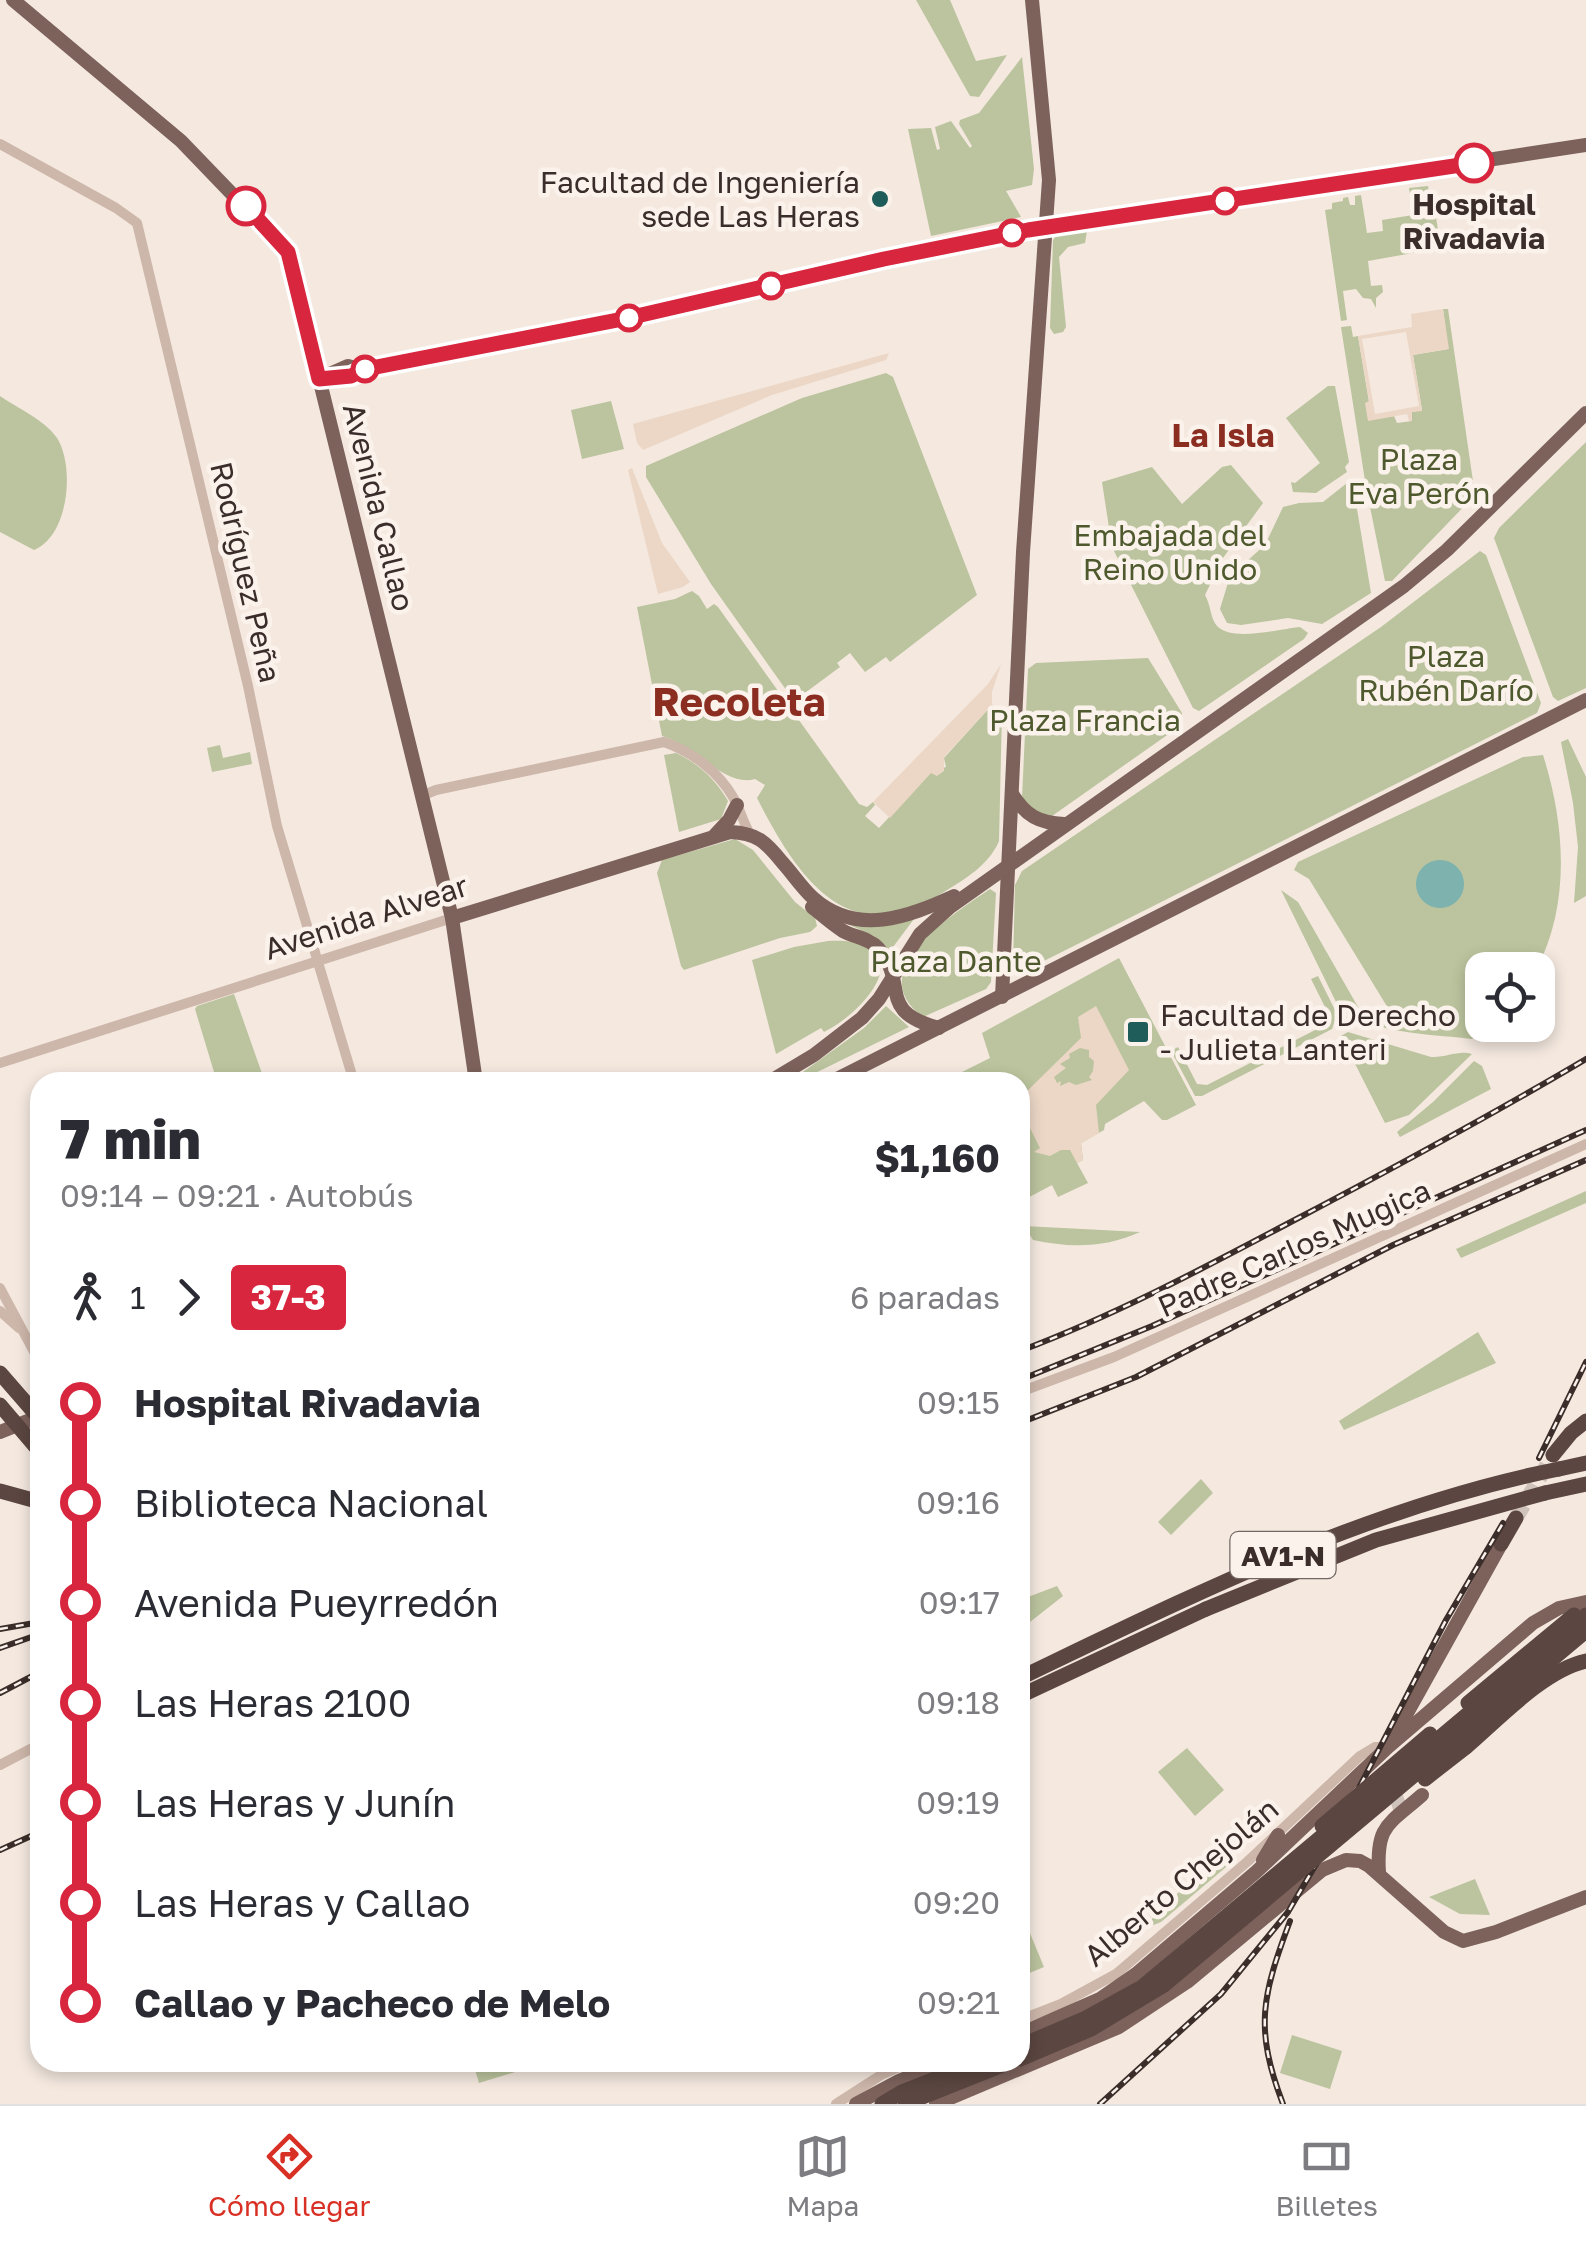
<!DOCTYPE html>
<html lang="es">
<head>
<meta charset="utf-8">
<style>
	:root { --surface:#fff; --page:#f2f2f3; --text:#2b2b33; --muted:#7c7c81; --line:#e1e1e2; --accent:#d93025 }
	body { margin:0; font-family:"Golos Text",sans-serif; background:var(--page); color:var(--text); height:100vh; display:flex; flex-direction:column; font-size:38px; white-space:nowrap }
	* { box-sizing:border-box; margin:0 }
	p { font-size:32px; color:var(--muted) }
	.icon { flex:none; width:55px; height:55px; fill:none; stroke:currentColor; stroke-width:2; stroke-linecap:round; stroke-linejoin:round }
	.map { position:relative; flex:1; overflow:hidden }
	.drawer { position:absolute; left:30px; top:1072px; width:1000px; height:1000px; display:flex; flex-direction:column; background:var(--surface); border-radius:30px; box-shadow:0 5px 15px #0003 }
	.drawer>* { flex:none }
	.badge { padding:0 20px; border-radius:8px; font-size:35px; line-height:65px }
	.controls { position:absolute; left:1465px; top:952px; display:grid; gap:20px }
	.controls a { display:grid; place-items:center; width:90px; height:90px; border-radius:20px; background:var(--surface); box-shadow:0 5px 15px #0003; font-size:50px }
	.map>.badge { position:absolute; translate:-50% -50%; box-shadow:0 0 0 5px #fff }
	.legs { display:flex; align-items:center; gap:15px; height:110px; padding:0 30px; font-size:32px }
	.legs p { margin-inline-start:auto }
	.overview { display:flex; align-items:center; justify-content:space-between; height:170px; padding:0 30px }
	h1 { font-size:55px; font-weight:800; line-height:75px }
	ul { padding:0 30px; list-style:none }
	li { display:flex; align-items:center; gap:35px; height:100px; font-size:38px }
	li i { display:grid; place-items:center; width:15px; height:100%; margin:0 12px; background:currentColor }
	li i::after { content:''; width:25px; height:25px; margin:-12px; border:8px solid; border-radius:50%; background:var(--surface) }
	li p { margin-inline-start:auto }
	li:first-child i { background:linear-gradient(#0000 50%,currentColor 0) }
	li:last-child i { background:linear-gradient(currentColor 50%,#0000 0) }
	.menu { display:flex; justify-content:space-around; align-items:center; height:140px; border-top:2px solid var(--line); background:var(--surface); font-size:28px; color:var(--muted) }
	.menu a { display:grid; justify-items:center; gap:5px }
	.menu .on { color:var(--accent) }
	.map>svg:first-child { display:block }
</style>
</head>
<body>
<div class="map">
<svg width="1586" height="2104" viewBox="0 0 1586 2104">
	<rect width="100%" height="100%" fill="#f4e8df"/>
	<g fill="#bbc49e">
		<polygon points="916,0 950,0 976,61 1007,55 979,97 970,96"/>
		<polygon points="1022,57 1034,169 1032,185 1006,191 1021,217 931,236 908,129 931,128 937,150 940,149 935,127 951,121 970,148 972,146 959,124 960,120 979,113"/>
		<polygon points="1428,186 1429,193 1432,193 1441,248 1368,261 1371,286 1382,285 1383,292 1376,298 1376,308 1371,299 1363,298 1356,289 1343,291 1347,320 1341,321 1325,210 1332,209 1332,203 1343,201 1343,198 1348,197 1350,205 1355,205 1355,196 1361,195 1367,233 1383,231 1382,220 1413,215 1409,188"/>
		<polygon points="1087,231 1085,243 1068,247 1059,257 1066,327 1063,332 1054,334 1050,328 1053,240 1056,236"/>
		<polygon points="1443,309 1448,309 1475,495 1392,581 1385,581 1366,487 1341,327 1351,326 1353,337 1358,336 1369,402 1368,420 1394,416 1397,423 1412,421 1412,412 1422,410 1413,355 1448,349"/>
		<polygon points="886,373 893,377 977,595 890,662 886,657 865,672 850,653 837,663 840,667 794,701 711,584 646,477 646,466 802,398"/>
		<polygon points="1328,386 1335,386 1349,462 1345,467 1347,472 1316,493 1293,492 1291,482 1295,483 1320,463 1286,418"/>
		<path d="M0 396C17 408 45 420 57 438 75 466 69 536 34 550L0 532Z"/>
		<polygon points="611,401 624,449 582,459 571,410"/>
		<polygon points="1586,442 1586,688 1558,701 1553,697 1494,538 1499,528"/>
		<path d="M1231 465 1263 503 1223 558 1205 595C1211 605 1210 618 1217 626 1232 642 1279 629 1300 627L1308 633 1304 639 1199 711 1193 708 1112 547 1102 482 1152 467 1182 504 1222 467Z"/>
		<polygon points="1352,479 1371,593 1322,624 1288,618 1241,625 1227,623 1220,609 1230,576 1265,545 1283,507 1299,503 1323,502"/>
		<polygon points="1480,551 1486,555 1541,703 1537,713 1030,968 1020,969 1013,964 1015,885 1022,871 1381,627"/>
		<path d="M692 591 699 596 707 609 714 604 718 607 859 804 867 807 873 802 875 805 865 816 879 828 931 772 946 767 944 758 992 705 1002 712 999 841C989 865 965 879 944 892 848 955 797 876 757 798L765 785 755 779C726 788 693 745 662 736L637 607 675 599Z"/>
		<polygon points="1148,658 1182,713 1180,726 1052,816 1041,817 1022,798 1028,669 1036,663"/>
		<polygon points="1568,739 1586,777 1586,896 1574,903 1578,847 1573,803 1561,742"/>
		<polygon points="220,745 223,758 250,752 252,764 212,772 207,748"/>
		<path d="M676 753C699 764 715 779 728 801L721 819 679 832 664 755Z"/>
		<path d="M1543 755C1565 824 1571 904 1536 970H1482V1025H1492L1472 1039C1432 1034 1365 1034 1337 1004L1281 890 1298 902 1366 1021 1388 1008 1309 879 1294 870 1298 862 1523 757Z"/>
		<polygon points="735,839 753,850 795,902 815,918 817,926 810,932 780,938 684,970 681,966 657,873 662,860"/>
		<path d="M990 889 996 893 991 982 986 989 923 1017C861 971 952 915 990 889Z"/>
		<path d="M832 917C862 927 883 928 914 919L890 951 874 936Z"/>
		<path d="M828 941C920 937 875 1006 824 1032L821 1028 776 1054 752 960 794 947Z"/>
		<polygon points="1119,958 1196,1105 1167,1120 1162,1120 1144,1101 1105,1124 1104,1130 1081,1143 1083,1160 1077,1163 1088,1183 1058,1197 1052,1185 1020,1202 1020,1082 942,1082 990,1058 982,1033"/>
		<polygon points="1318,976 1337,1014 1332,1029 1202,1096 1195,1096 1171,1051 1178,1047 1197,1084 1207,1085 1327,1024 1329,1015 1311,979"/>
		<polygon points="234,994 265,1082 217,1082 195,1009 197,1006"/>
		<polygon points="886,1006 909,1027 797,1082 789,1082 864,1028"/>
		<path d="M1348 1032 1431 1057C1446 1058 1458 1050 1472 1054L1409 1115 1385 1123 1341 1036Z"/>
		<polygon points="1474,1061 1482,1066 1491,1089 1400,1137 1397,1132 1433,1102"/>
		<polygon points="1586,1191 1586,1203 1461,1258 1456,1249"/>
		<path d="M1024 1226 1140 1232C1105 1248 1070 1248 1033 1240Z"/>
		<polygon points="1478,1332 1496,1363 1344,1430 1339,1421"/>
		<polygon points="1201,1479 1213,1493 1171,1535 1158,1522"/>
		<polygon points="1057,1586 1063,1596 1030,1622 1020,1600"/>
		<polygon points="1187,1748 1224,1790 1195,1816 1158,1772"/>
		<polygon points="1223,1848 1234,1859 1232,1862 1161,1922 1151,1926 1149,1922"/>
		<polygon points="1475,1879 1490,1915 1460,1914 1429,1897"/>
		<polygon points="1027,1926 1044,1967 1020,1977 1020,1928"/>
		<polygon points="1292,2035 1342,2051 1330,2089 1280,2073"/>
		<polygon points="473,2063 523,2063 525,2069 479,2083"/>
	</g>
	<g fill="#ecd7c6" fill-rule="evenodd">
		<path d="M1443 309 1449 349 1413 355 1422 411 1412 412V421H1409L1407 414 1368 421 1365 403 1369 401 1358 336 1412 327 1411 314ZM1406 332 1419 406 1375 414 1362 339Z"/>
		<polygon points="889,353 886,360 772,395 643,450 637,443 633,424"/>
		<polygon points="632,468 662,543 690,582 683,587 658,594 628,470"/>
		<polygon points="1001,664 992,692 992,705 944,757 944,771 937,776 931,773 890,818 873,802 988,684"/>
		<path d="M1096 1006 1129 1070 1096 1105 1099 1133 1081 1143 1083 1160 1077 1163 1070 1150H1061L1050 1156 1034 1152 1040 1148 1020 1108V1098L1081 1038 1078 1017ZM1080 1048 1089 1050V1057L1094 1061 1093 1071 1089 1077 1092 1080 1076 1085 1069 1082 1060 1086 1061 1081 1057 1083 1054 1077 1066 1068 1060 1064 1070 1058 1069 1054Z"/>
	</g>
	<circle fill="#7db2ae" cx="1440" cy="884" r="24"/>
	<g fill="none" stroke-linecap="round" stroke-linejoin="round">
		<polyline stroke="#cfc3bb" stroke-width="14" stroke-dasharray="14 7" stroke-linecap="butt" points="1375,1797 1385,1807 1409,1799"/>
		<polyline stroke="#cfc3bb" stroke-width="15" stroke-dasharray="15 8" stroke-linecap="butt" points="1516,1518 1553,1455"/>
		<g stroke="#cdb6aa" stroke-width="10">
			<polyline points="0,144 116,208 137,223 248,686 277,826 354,1082"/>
			<path d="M421 796 436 790 664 742C692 752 718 771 733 797 740 809 743 822 750 834"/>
			<polyline points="0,1063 452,918"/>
			<polyline points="0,1288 40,1363"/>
			<polyline points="0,1311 19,1328"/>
			<polyline points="1020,1392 1114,1357 1586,1144"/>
			<polyline points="0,1765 40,1744"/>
			<polyline points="1020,2020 1061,2004 1116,1974 1247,1862 1360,1756 1375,1747 1388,1747"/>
			<polyline points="836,2104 881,2075 911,2062"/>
		</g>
		<g stroke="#7c625b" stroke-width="14">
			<polyline points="13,0 181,141 288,252 452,918 476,1082"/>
			<polyline points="321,378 348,366 362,370"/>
			<polyline points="319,379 351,377 366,369 628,318 884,259 1028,230 1586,145"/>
			<path d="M1012 794C1026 816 1039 823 1064 824"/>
			<polyline points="715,835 729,820 737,805"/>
			<path d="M812 907C822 915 832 924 843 931 854 937 869 938 878 948 910 985 875 1011 939 1028"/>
			<path d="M452 918 730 832C757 833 766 842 782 862 793 874 801 887 813 898 857 937 908 917 954 896"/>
			<polyline points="1002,997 1023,552 1049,180 1032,0"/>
			<polyline points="769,1082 814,1055 862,1018 879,999 920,934 950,907 1404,586 1447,550 1586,413"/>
			<polyline points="831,1082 1586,700"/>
			<polyline points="0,1432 40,1416"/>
			<polyline points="1392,1740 1501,1544"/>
			<polyline points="1263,1860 1278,1835"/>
			<path d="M1379 1873C1376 1825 1388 1825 1422 1795"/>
			<polyline points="1020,2034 1100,1999 1136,1974 1256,1872 1388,1747 1533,1623 1559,1608 1586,1602"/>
			<polyline points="856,2104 899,2081 945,2062"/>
			<polyline points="936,2104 1119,2027 1187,1982 1322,1870 1346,1860 1360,1861 1369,1866 1444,1932 1463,1941 1496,1932 1586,1897"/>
		</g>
		<g stroke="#5b4641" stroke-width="15">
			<polyline points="1553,1455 1571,1433 1586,1421"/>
			<polyline points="1559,1469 1586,1463"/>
			<polyline points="0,1491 40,1502"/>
			<polyline points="1545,1493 1586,1484"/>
			<polyline points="1501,1544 1516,1518"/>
			<polyline points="1020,1696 1206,1609"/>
			<polyline points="1468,1703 1574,1615"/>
			<path d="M1466 1747C1499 1719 1544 1670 1586 1661"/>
			<polyline points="905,2104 1010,2062"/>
		</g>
		<defs>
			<g id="rail">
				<path d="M1020 1351C1113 1316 1200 1270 1287 1224 1388 1171 1488 1117 1586 1059"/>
				<polyline points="1020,1380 1152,1326 1586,1130"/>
				<polyline points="1020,1423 1136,1377 1393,1245 1586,1160"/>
				<polyline points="1539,1458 1586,1362"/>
				<polyline points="0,1629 40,1622"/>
				<polyline points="0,1648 40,1634"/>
				<polyline points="0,1693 40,1672"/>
				<polyline points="0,1850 40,1832"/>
				<polyline points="1100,2104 1221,1994 1288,1912 1346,1813 1446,1620 1503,1523"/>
				<path d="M1283 2104C1254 2028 1262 1996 1290 1921"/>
			</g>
		</defs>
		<use href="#rail" stroke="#3a2d2a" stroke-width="6"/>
		<use href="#rail" stroke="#fbf2ec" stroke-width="2.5" stroke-dasharray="8" stroke-linecap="butt"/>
		<g stroke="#5b4641" stroke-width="15">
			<polyline points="0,1373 40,1419"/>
			<polyline points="0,1405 40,1452"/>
			<polyline points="1206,1609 1376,1540 1545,1493"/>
			<path d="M1020 1678C1195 1594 1368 1507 1559 1469"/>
			<polyline points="1425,1779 1466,1747"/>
			<polyline points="1322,1826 1430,1734"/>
			<polyline points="1020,2046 1084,2019 1142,1987 1586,1615"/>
			<polyline points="1020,2059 1091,2029 1164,1985 1586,1631"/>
			<polyline points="882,2104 902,2092 978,2062"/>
		</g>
	</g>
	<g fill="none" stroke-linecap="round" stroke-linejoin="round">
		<defs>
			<polyline id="line-1" points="246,206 288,252 319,379 351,376 366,369 628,318 884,259 1028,230 1474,163"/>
		</defs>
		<use href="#line-1" stroke="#fff" stroke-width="22"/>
		<use href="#line-1" stroke="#d7263d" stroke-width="15"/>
	</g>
	<g fill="#fff" stroke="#d7263d" stroke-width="5">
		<circle cx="1474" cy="163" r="18"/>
		<circle cx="1225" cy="201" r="12"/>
		<circle cx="246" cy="206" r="18"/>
		<circle cx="1012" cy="233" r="12"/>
		<circle cx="771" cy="286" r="12"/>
		<circle cx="629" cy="318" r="12"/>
		<circle cx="365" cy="369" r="12"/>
	</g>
	<g fill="#1e5d5a" stroke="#fbf2ec" stroke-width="4">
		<circle cx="880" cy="199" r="10"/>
		<rect x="1126" y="1020" width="24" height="24" rx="5"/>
	</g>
	<g text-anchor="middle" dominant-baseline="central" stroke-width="9" stroke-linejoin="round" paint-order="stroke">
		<rect fill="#fbf2ec" stroke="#746864" stroke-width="2.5" x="1230.5" y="1532" width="105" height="46" rx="8"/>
		<g font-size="28" font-weight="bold" fill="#3a2d2a">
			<text x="1283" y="1555">AV1-N</text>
		</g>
		<g font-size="30" fill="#3a2d2a" stroke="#fbf2ec" text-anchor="end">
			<text x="860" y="182">Facultad de Ingeniería<tspan x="860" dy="34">sede Las Heras</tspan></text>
			<text x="1160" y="1015" text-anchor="start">Facultad de Derecho<tspan x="1160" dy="34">- Julieta Lanteri</tspan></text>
		</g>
		<g font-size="30" font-weight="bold" fill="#3a2d2a" stroke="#fbf2ec">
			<text x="1474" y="204">Hospital<tspan x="1474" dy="34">Rivadavia</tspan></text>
		</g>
		<g font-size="30" fill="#4e592d" stroke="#fbf2ec">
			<text x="1419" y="459">Plaza<tspan x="1419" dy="34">Eva Perón</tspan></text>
			<text x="1170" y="535">Embajada del<tspan x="1170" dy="34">Reino Unido</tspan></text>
			<text x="1446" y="656">Plaza<tspan x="1446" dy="34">Rubén Darío</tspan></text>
			<text x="1085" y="720">Plaza Francia</text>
			<text x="956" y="961">Plaza Dante</text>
		</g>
		<g font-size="30" fill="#3a2d2a" stroke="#fbf2ec">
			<text transform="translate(379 507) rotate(76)">Avenida Callao</text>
			<text transform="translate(246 572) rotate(77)">Rodríguez Peña</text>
			<text transform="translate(366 917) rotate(-18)">Avenida Alvear</text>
			<text transform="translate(1294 1248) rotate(-24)">Padre Carlos Mugica</text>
			<text transform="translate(1181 1882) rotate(-40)">Alberto Chejolán</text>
		</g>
		<g font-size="32" font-weight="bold" fill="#8b2e21" stroke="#fbf2ec">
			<text x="1223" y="435">La Isla</text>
		</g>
		<g font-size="40" font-weight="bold" fill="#8b2e21" stroke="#fbf2ec">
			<text x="739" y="701">Recoleta</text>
		</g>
	</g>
</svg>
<div class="controls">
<a><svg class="icon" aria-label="locate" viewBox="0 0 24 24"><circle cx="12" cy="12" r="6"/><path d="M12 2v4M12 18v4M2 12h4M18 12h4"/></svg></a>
</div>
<section class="drawer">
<div class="overview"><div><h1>7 min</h1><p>09:14 – 09:21 · Autobús</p></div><b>$1,160</b></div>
<div class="legs"><svg class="icon" aria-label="walk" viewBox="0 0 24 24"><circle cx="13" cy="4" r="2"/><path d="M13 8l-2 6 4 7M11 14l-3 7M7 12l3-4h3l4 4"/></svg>1<svg class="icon" aria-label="forward" viewBox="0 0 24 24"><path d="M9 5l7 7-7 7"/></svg><b class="badge" style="background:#d7263d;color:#fff">37-3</b><p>6 paradas</p></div>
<ul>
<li><i style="color:#d7263d"></i><b>Hospital Rivadavia</b><p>09:15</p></li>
<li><i style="color:#d7263d"></i><span>Biblioteca Nacional</span><p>09:16</p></li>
<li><i style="color:#d7263d"></i><span>Avenida Pueyrredón</span><p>09:17</p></li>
<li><i style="color:#d7263d"></i><span>Las Heras 2100</span><p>09:18</p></li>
<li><i style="color:#d7263d"></i><span>Las Heras y Junín</span><p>09:19</p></li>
<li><i style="color:#d7263d"></i><span>Las Heras y Callao</span><p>09:20</p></li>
<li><i style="color:#d7263d"></i><b>Callao y Pacheco de Melo</b><p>09:21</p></li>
</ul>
</section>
</div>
<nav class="menu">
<a class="on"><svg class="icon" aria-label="directions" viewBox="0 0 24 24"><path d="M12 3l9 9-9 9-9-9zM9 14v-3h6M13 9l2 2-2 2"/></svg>Cómo llegar</a>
<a><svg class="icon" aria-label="map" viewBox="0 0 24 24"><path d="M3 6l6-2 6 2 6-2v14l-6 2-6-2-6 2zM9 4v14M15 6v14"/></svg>Mapa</a>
<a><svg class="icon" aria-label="tickets" viewBox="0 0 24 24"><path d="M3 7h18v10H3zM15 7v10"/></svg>Billetes</a>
</nav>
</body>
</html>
